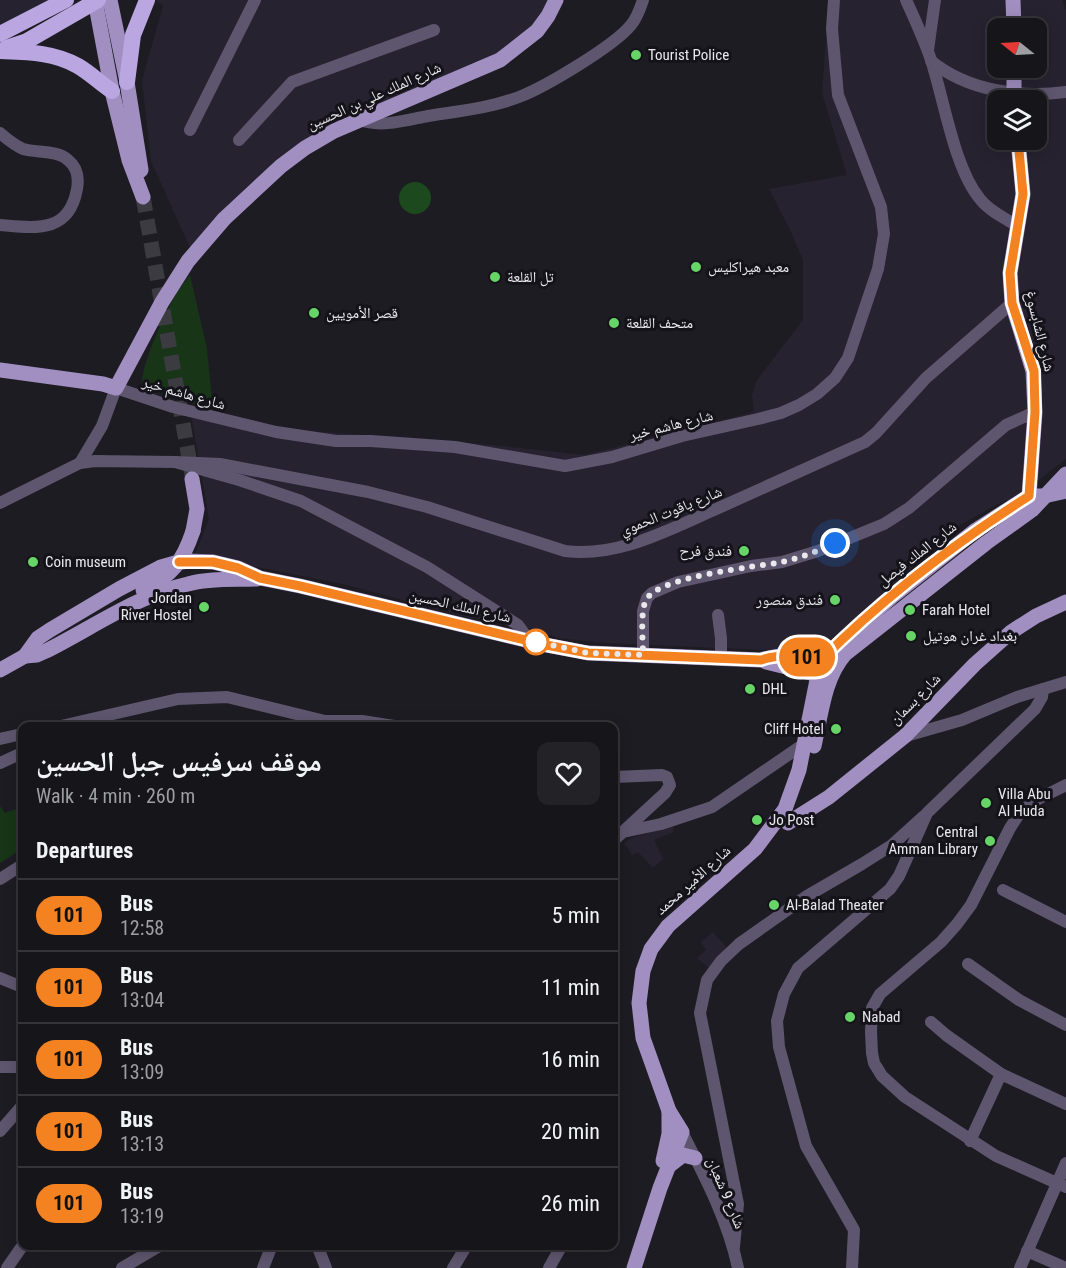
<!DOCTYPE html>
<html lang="en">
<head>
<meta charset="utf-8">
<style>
	:root { --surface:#16151a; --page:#232227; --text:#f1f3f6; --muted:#9e9fa2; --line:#353439 }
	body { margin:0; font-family:"Roboto Condensed","Noto Naskh Arabic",sans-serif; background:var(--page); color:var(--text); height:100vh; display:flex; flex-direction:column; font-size:22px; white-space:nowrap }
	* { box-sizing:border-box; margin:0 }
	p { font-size:20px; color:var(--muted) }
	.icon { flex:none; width:33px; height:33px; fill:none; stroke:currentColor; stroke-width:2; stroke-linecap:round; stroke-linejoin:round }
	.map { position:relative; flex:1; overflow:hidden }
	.sheet { position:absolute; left:18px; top:722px; width:600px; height:528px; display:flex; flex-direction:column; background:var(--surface); border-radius:12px; box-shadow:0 3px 15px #0003,0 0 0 2px var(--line) }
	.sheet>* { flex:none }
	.badge { padding:0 12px; border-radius:20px; font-size:21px; line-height:39px }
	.needle { width:39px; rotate:288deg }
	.buttons { position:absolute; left:987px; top:18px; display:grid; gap:12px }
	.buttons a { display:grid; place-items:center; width:60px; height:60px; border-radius:12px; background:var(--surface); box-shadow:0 3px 15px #0003,0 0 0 2px var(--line); font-size:30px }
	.you { position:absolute; width:30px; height:30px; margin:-15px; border:4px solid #fff; border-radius:50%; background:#1a73e8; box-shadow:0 0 0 9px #1a73e833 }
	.map>.badge { position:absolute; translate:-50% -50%; box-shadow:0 0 0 3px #fff }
	h2 { padding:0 18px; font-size:22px; line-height:54px }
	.round { display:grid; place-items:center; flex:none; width:63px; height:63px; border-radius:12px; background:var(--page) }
	.summary { display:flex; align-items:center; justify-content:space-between; height:102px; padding:0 18px }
	h1 { font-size:28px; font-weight:800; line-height:45px }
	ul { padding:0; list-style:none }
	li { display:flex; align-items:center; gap:18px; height:72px; padding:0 18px; border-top:2px solid var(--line) }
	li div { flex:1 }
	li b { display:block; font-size:22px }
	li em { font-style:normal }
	li .badge { min-width:66px; font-weight:700; text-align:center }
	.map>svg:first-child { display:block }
</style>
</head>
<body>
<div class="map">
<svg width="1066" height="1268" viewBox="0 0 1066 1268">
	<rect width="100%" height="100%" fill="#1e1c23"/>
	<g fill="#272230" fill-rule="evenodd">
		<polygon points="0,0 57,0 0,41"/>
		<polygon points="156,0 548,0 538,25 509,58 281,159 191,250 151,161 142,80 163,6"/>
		<path d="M829 0H1062L1066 10V459L1018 496 998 504 947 532 871 608 832 641 811 652 604 643 559 638 533 629 458 615 347 585 263 568 194 557 209 519 191 414 234 425 493 445 585 455 754 412 752 395 757 380 803 320V260L791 232 769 189 847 175 822 93ZM998 28H1036V68H998ZM998 100H1036V140H998Z"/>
		<polygon points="673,826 674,832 654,840 663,859 653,868 638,852 632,855 624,843 633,837"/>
		<polygon points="713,932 726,947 709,968 697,958 706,950 701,942"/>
	</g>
	<g fill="#183517">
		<path d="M190 275 207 349 213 410 151 390 142 383C142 364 165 312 176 294 179 288 185 282 190 275Z"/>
		<polygon points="0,806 5,813 22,807 22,849 0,863"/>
	</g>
	<circle fill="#1c491d" cx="415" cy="198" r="16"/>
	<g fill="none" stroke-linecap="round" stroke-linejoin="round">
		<polyline stroke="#3c3b41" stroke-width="15" stroke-dasharray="15 8" stroke-linecap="butt" points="143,197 192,475"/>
		<g stroke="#5e566e" stroke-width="12">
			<path d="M906 0C915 20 924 39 931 60 944 99 954 168 980 199 989 211 1005 218 1017 226"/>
			<polyline points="928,50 935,0"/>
			<path d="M931 61C968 91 1020 98 1066 92"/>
			<path d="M360 120C381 128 407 120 428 116 459 111 490 108 519 97 545 87 614 46 631 25 637 18 640 9 643 0"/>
			<polyline points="190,130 255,0"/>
			<path d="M0 133C7 139 14 145 23 149 37 153 57 150 68 160 77 167 79 178 77 189 69 234 35 228 0 225"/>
			<polyline points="239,140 292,82 434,30"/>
			<path d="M175 462 220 464 368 492 427 507 565 551C617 558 668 530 714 510 764 488 814 465 865 442L876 433 926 378 1012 303"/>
			<polyline points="80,463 102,426 116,388 173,407 276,432 336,441 371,441 455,447 565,466 612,457 682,436 758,419 781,413 799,405 817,394 835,378 848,358 878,269 884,234 881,207 838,95 832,29 834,0"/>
			<polyline points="0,503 80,463 95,461 175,462 239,480 301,501 427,567 518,625 529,640"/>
			<polyline points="718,615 721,638 721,657"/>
			<polyline points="643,655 643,611 647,598 652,593 678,582 751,566 782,562 818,551 884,524 909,508 1006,425 1035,412"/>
			<polyline points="61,726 178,699 227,697 325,721 362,721 394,726"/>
			<polyline points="906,736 962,720 1017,697 1066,682"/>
			<polyline points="0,739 22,734"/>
			<polyline points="0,763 22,753"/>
			<polyline points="614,777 662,775 667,777 670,785 665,793 614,840"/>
			<polyline points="1066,785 1038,799 1021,811 1010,828 971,905 957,924 941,942 880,994 872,1008 871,1032 872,1053 874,1063 882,1076 905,1097 996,1156 1066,1187"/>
			<polyline points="623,832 661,824 712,807 804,744"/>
			<polyline points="0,879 22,865"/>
			<polyline points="1003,890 1066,922"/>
			<polyline points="968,964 1019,1000 1066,1025"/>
			<polyline points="0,978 22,987"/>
			<polyline points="931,1022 946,1035 1001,1074 1066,1104"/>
			<polyline points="0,1067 22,1067"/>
			<polyline points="0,1131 22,1106"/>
			<path d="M682 1132C704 1175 728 1220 738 1268"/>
			<polyline points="970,1141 1001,1074"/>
			<polyline points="317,1245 326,1268"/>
			<polyline points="734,1247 738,1204 700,1013 707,980 721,961 739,944 807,896 862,864 892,845 924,816"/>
			<polyline points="1027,1251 1066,1268"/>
			<polyline points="7,1268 23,1245"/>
			<polyline points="122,1268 161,1245"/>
			<polyline points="263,1268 272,1245"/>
			<polyline points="453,1268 467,1245"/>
			<polyline points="549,1268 562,1245"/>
			<polyline points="852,1268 854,1230 806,1146 779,1047 777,1021 784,994 798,968 890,889 899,876 927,813 1035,709 1042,697 1043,689"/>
			<polyline points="1020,1268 1066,1163"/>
		</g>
		<g stroke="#a08fc0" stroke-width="15">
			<polyline points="95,0 112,91 129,160 143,197"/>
			<polyline points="110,0 127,82 141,170"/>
			<polyline points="1013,0 1014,28"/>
			<polyline points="1014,100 1014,68"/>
			<polyline points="1018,140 1023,194 1010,273 1012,303 1033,371 1035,412 1029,496"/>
			<polyline points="0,370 103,384 116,388 162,302 188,261 224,219 281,166 305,148 334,131 500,60 537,31 548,16 556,0"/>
			<polyline points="192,479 197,509 193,531"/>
			<path d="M25 656 38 638 50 630 119 589 161 567 175 563 188 561 213 562 238 568 260 578 300 586 546 645 588 653 761 660C785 652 813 657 836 664"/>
			<polyline points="766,662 827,677"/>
			<path d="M0 670 25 656 37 655 46 651C92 628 138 595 188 584 210 578 234 580 257 579"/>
			<path d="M814 746C821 715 824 678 845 654L986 543 1032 510 1066 474"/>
			<polyline points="788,823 829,797 905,736 975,664 1011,632 1036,616 1066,602"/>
			<polyline points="663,1161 669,1134 669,1111"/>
			<polyline points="670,1165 683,1155 695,1158"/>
			<polyline points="634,1268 660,1188 682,1132 669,1111 643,1038 639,1003 643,971 651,949 668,926 755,849 785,809 799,770 821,660 894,595 976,530 1029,496 1044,496 1066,491"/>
		</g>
		<g stroke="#baa6e1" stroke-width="16">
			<polyline points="0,34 66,0"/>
			<polyline points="6,48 27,41 98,0"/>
			<path d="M0 51C26 52 54 52 78 66 90 73 100 83 112 91"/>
			<polyline points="127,82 133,35 147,0"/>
		</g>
		<path stroke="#a08fc0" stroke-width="15" d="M143 590C172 576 183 561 193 531"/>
	</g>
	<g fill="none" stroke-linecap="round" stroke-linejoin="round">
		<defs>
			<path id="line" d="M179 562H213L238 568 260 578 300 586 546 645 588 653 761 660C779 654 803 655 821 660 883 598 955 543 1029 496L1035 412 1034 371 1012 303 1010 273 1023 194 1018 140"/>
		</defs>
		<use href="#line" stroke="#fff" stroke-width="14"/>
		<use href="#line" stroke="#f58220" stroke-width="9"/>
		<path stroke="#e9e8ed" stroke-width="6" stroke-dasharray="0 10.8" d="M536 642 529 640 588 653 643 655C643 641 640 612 646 600 658 576 756 567 782 562 800 558 818 551 835 543"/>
	</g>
	<g fill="#66d466" stroke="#15131a" stroke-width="2">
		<circle cx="636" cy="55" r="6"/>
		<circle cx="696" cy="267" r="6"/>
		<circle cx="495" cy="277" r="6"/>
		<circle cx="314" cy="313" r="6"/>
		<circle cx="614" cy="323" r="6"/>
		<circle cx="744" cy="551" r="6"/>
		<circle cx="33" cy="562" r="6"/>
		<circle cx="835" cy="600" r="6"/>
		<circle cx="204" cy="607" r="6"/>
		<circle cx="910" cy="610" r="6"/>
		<circle cx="911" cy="636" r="6"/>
		<circle cx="750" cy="689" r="6"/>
		<circle cx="836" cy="729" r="6"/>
		<circle cx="986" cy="803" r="6"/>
		<circle cx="757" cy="820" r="6"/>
		<circle cx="990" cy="841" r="6"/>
		<circle cx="774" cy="905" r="6"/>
		<circle cx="850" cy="1017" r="6"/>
	</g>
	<circle fill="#fff" stroke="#f58220" stroke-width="3" cx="536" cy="642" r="12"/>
	<g text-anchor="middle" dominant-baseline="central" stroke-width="6" stroke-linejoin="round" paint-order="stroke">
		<g font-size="15" fill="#e9e8ed" stroke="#15131a" text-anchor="start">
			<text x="648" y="55">Tourist Police</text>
			<text x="708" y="267">معبد هيراكليس</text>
			<text x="507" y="277">تل القلعة</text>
			<text x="326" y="313">قصر الأمويين</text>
			<text x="626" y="323">متحف القلعة</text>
			<text x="732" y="551" text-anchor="end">فندق فرح</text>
			<text x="45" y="562">Coin museum</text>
			<text x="192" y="598" text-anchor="end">Jordan<tspan x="192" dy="17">River Hostel</tspan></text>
			<text x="823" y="600" text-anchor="end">فندق منصور</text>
			<text x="922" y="610">Farah Hotel</text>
			<text x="923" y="636">بغداد غران هوتيل</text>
			<text x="762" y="689">DHL</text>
			<text x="824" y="729" text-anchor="end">Cliff Hotel</text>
			<text x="998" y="794">Villa Abu<tspan x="998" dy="17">Al Huda</tspan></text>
			<text x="769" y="820">Jo Post</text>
			<text x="978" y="832" text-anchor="end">Central<tspan x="978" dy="17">Amman Library</tspan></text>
			<text x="786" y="905">Al-Balad Theater</text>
			<text x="862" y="1017">Nabad</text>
		</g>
		<g font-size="15" fill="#e9e8ed" stroke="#15131a">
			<text transform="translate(374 96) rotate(-24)">شارع الملك علي بن الحسين</text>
			<text transform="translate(1040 331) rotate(76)">شارع الشابسوغ</text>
			<text transform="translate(184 393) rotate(16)">شارع هاشم خير</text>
			<text transform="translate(671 425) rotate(-14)">شارع هاشم خير</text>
			<text transform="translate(671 511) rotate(-22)">شارع ياقوت الحموي</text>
			<text transform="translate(917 554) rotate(-38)">شارع الملك فيصل</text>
			<text transform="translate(460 606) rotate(13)">شارع الملك الحسين</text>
			<text transform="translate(915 699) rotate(-45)">شارع بسمان</text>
			<text transform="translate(693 880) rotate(-42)">شارع الأمير محمد</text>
			<text transform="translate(726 1193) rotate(67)">شارع 9 شعبان</text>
		</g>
	</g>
</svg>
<div class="buttons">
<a><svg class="needle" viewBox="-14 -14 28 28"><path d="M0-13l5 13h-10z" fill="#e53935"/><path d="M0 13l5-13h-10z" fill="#9e9fa2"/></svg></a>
<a><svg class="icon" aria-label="layers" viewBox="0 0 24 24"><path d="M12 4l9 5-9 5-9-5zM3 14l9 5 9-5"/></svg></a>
</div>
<div class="you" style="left:835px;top:543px"></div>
<b class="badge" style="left:807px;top:657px;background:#f58220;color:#111">101</b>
<section class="sheet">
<div class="summary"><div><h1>موقف سرفيس جبل الحسين</h1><p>Walk · 4 min · 260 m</p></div><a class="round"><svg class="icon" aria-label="heart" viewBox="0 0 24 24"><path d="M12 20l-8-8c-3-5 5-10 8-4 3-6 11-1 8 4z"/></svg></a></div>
<h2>Departures</h2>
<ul>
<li><span class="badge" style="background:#f58220;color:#111">101</span><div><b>Bus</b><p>12:58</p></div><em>5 min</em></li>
<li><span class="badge" style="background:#f58220;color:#111">101</span><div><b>Bus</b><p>13:04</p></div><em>11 min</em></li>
<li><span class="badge" style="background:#f58220;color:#111">101</span><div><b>Bus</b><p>13:09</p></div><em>16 min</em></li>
<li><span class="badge" style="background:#f58220;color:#111">101</span><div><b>Bus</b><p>13:13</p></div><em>20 min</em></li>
<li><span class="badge" style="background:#f58220;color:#111">101</span><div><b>Bus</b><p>13:19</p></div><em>26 min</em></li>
</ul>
</section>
</div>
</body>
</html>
